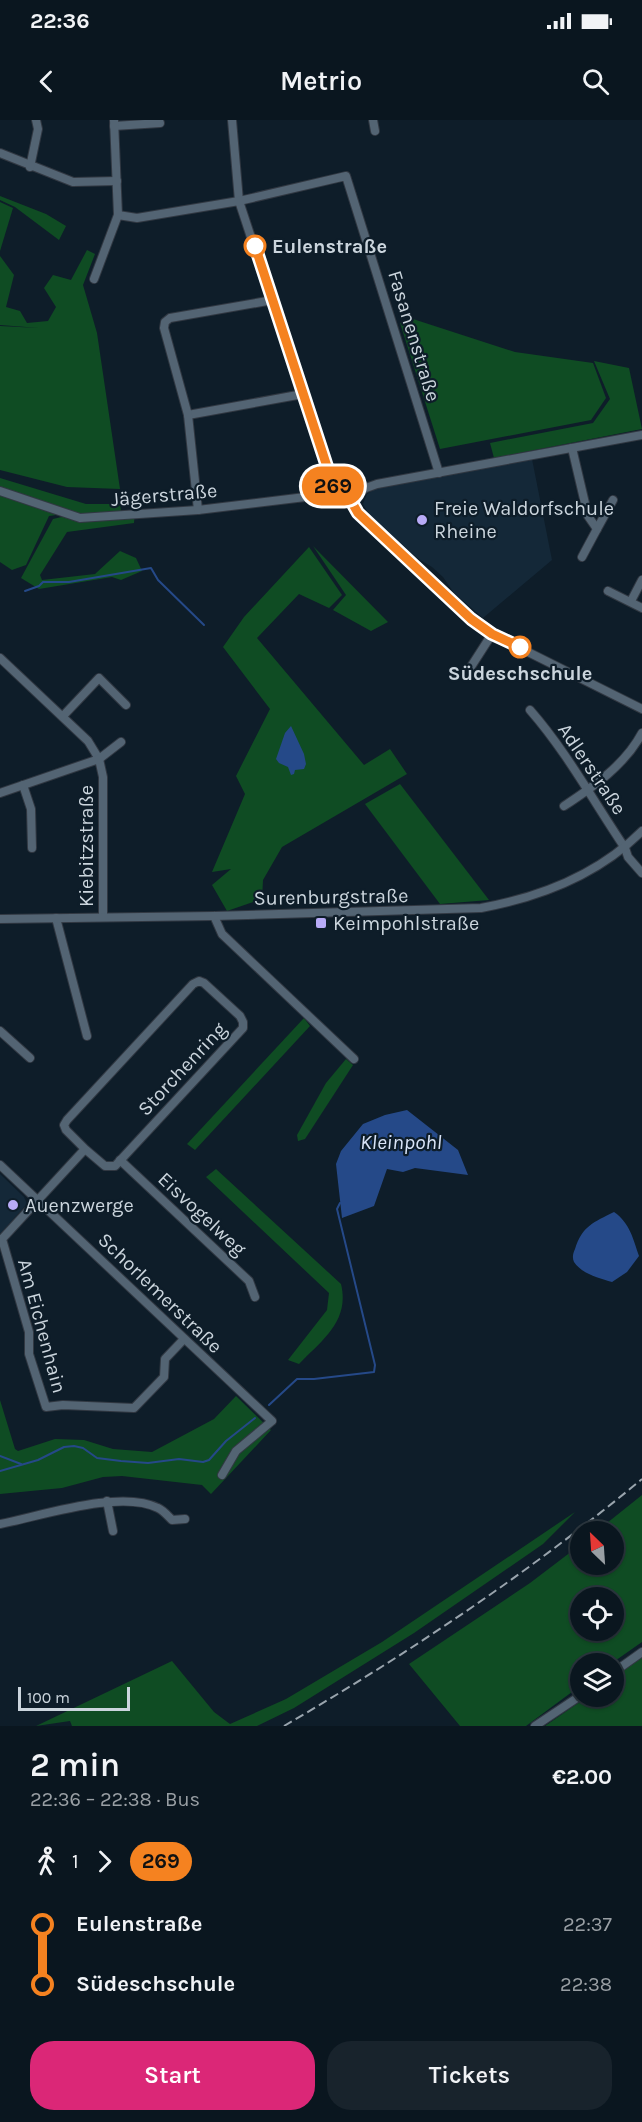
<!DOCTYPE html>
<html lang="en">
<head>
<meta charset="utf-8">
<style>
	:root { --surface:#0a161f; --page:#18232c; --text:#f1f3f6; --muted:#999fa4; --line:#2a353d; --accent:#db2777 }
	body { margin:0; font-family:Karla,sans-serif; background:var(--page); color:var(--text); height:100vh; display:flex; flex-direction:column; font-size:22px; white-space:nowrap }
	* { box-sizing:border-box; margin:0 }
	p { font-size:20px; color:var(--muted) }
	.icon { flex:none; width:33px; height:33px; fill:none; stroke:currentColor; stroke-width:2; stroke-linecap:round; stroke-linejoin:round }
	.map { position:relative; height:1606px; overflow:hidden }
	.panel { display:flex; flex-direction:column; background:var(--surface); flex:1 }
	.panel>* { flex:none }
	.badge { padding:0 12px; border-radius:20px; font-size:21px; line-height:39px }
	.needle { width:39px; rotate:335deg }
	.tools { position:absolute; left:570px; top:1401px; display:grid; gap:12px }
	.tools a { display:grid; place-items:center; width:54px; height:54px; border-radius:50%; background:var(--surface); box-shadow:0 2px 4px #0004,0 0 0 2px var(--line); font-size:30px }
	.scale { position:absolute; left:18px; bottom:15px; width:112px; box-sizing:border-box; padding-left:6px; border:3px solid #cbd5dd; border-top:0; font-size:16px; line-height:21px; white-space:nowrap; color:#cbd5dd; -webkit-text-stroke:4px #0e1d29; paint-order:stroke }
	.map>.badge { position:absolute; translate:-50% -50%; box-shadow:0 0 0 3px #fff }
	.legs { display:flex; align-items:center; gap:9px; height:66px; padding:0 30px; font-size:20px }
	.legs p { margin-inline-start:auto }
	.headline { display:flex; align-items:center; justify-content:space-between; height:102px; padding:0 30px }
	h1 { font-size:33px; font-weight:600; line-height:45px }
	.primary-button { display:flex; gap:12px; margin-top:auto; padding:12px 30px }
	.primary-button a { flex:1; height:69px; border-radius:24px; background:var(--accent); color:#fff; font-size:24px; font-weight:600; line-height:69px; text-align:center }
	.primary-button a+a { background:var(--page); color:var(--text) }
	ul { padding:0 30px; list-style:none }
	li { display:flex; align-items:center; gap:21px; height:60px; font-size:22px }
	li i { display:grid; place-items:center; width:9px; height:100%; margin:0 8px; background:currentColor }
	li i::after { content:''; width:15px; height:15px; margin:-8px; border:4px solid; border-radius:50%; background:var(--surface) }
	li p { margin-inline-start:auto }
	li:first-child i { background:linear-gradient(#0000 50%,currentColor 0) }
	li:last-child i { background:linear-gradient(currentColor 50%,#0000 0) }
	.status { display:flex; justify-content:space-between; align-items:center; height:42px; padding:0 30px; background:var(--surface); direction:ltr }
	.status svg { height:16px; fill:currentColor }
	header { display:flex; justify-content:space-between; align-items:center; height:78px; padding:0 30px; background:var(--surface); font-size:27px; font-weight:600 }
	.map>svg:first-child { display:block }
</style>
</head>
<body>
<div class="status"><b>22:36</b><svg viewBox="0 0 49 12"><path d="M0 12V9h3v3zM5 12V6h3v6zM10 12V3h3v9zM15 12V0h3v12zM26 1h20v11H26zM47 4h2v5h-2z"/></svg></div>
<header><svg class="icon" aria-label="back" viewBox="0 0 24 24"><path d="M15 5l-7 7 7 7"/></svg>Metrio<svg class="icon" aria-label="search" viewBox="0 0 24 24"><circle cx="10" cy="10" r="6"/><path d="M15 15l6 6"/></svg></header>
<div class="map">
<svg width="642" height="1606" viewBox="0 0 642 1606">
	<rect width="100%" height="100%" fill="#0e1d29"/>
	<g fill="#142838">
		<polygon points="532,339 552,440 483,498 454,473 443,457 432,447 417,438 368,393 363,384 367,374 375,369"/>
		<polygon points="0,1054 24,1077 27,1084 0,1114"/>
	</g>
	<g fill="#0f4c23" fill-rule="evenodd">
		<polygon points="0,76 46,94 66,106 59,120 15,87 0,80"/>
		<polygon points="0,82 13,88 0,131"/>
		<polygon points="87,130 95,134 83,165 97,213 120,369 67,367 0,350 0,206 39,208 0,205 0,136 14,155 6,187 20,191 27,203 48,201 56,187 44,168 53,155 71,160"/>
		<polygon points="413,199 515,232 593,243 606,278 591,300 440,329 400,203"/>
		<polygon points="594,241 629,248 642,309 494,338 490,323 593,303 610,279"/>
		<polygon points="0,358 86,384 120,384 121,391 135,390 134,403 67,412 40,455 42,460 95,454 120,431 136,438 142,451 121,460 112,457 39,469 21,458 53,399 78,393 0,367"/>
		<polygon points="0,373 71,393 49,396 26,445 12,450 0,442"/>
		<polygon points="313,426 388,502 371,511 333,490 346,475"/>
		<polygon points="309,427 342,475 329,488 299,474 257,518 364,645 390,629 407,654 282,727 263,760 262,779 227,791 212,765 231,749 212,752 245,674 236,656 270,589 223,527 244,497"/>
		<polygon points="400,664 489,780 440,784 365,684"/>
		<polygon points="304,898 310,906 195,1030 187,1024"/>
		<polygon points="346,939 353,945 305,1019 298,1021 297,1015 326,963"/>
		<path d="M216 1049 341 1164C350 1201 322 1220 299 1244L288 1240 327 1190 329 1173 206 1057Z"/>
		<polygon points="236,1276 271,1310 211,1374 202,1365 122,1356 103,1357 62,1368 0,1374 0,1280 15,1329 18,1331 55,1319 84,1320 113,1329 152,1332 214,1299"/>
		<path d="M642 1375V1522L612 1543 580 1544V1566L526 1606H460L409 1544 530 1463 580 1425V1444H614V1412L597 1411ZM580 1478H614V1510H580Z"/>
		<polygon points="575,1392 543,1424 414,1513 294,1588 257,1606 72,1606 70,1601 36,1606 172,1541 214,1592 230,1604 286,1579 382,1522"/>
		<polygon points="642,1537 642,1606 545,1606 587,1577 614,1576 614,1557"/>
	</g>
	<g fill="#254988">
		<polygon points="291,606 304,634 306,644 304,649 295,650 294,654 291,655 288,647 279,643 276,639 285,613"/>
		<polygon points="407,990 458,1030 468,1055 415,1048 403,1052 387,1049 374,1086 342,1098 336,1044 341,1031 363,1004 385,995"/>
		<path d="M614 1092C630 1103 633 1119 639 1136L627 1152 612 1162C599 1158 582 1154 574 1142 572 1138 573 1133 575 1129 582 1106 594 1102 614 1092Z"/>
	</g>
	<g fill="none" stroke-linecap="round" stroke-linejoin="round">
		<g stroke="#254988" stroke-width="2">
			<polyline points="25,471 39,466 43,462 69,462 151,448 158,460 204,505"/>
			<polyline points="269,1285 297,1259 314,1259 374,1252 375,1245 337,1089 340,1083"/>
			<polyline points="0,1336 21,1344"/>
			<polyline points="0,1351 38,1340 64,1327 74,1326 83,1328 97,1338 121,1341 148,1343 179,1339 203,1342 209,1340 226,1321 255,1298"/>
		</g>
		<defs>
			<g id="minor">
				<polyline points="232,0 239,81 335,371 350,379"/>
				<polyline points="373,0 375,11"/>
				<polyline points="114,6 160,3"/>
				<polyline points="0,33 73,62 117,61"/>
				<polyline points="30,47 38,9 36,0"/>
				<polyline points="118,95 137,98 239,81 346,56 439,353"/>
				<polyline points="94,159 118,95 114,0"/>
				<polyline points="188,295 303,274"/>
				<polyline points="572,328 588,396 597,409 582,437"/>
				<polyline points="0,371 80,398 198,390 330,374 335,371"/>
				<polyline points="350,379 358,394 454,484 492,514 642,589"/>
				<polyline points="350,379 366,368 377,364 642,315"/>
				<polyline points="198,390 188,295 164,208 165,202 170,198 273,180"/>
				<polyline points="597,409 613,380"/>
				<polyline points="608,471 642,488"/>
				<polyline points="631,481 642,460"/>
				<polyline points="0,538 88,621 99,639 103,657 103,797"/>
				<polyline points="465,556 492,514"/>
				<path d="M530 590C566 631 594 682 625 728L628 737 642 753"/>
				<polyline points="63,596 99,558 126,585"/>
				<polyline points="23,665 31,689 32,728"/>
				<polyline points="0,673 99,639 121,622"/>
				<path d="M564 686C593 667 625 645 642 613"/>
				<polyline points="214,796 222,814 354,939"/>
				<polyline points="56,798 87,916"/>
				<path d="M0 799 214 796 481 788C541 777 598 755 642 711"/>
				<polyline points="0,911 30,938"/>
				<polyline points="85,1029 105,1046 115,1046 243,908 243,902 240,896 204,863 199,861 193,864 67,1000 64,1005 66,1010 85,1029 2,1119 29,1212 29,1234 46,1287 63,1285 134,1288 164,1257 165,1239 184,1219"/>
				<polyline points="120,1040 249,1161 255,1177"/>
				<polyline points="0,1045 272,1301 236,1331 222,1355"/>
				<polyline points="107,1381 113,1411"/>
				<path d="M0 1404C41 1396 121 1369 158 1388 163 1390 168 1396 172 1400L185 1399"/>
				<polyline points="614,1552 642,1532"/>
				<polyline points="535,1606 580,1576"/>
			</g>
		</defs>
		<use href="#minor" stroke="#313842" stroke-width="10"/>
		<use href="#minor" stroke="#536473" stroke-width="8"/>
		<path stroke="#99a4ad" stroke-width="2" stroke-dasharray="9 4.5" stroke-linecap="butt" d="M284 1606C409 1533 530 1452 642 1359"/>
	</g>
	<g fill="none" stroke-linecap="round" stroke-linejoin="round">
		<defs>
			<polyline id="line-1" points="255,126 335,371 350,379 358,393 471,499 492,514 520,527"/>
		</defs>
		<use href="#line-1" stroke="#fff" stroke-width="14"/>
		<use href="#line-1" stroke="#f58220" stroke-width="9"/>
	</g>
	<g fill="#fff" stroke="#f58220" stroke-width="3">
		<circle cx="255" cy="126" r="10"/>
		<circle cx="520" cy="527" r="10"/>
	</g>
	<g fill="#b8abf7" stroke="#0e1d29" stroke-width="2">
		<circle cx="422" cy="400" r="6"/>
		<rect x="315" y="797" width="12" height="12" rx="3"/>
		<circle cx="13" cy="1085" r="6"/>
	</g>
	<g text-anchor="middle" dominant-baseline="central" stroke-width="4.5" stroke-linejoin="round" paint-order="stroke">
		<g font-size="20" font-weight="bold" fill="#cbd5dd" stroke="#0e1d29" text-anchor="start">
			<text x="272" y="126">Eulenstraße</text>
			<text x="520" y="553" text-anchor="middle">Südeschschule</text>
		</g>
		<g font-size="20" fill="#cbd5dd" stroke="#0e1d29">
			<text transform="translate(414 216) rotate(73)">Fasanenstraße</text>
			<text transform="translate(164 375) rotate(-5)">Jägerstraße</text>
			<text transform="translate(592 649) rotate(56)">Adlerstraße</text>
			<text transform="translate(86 726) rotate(-90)">Kiebitzstraße</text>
			<text transform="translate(331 777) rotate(-1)">Surenburgstraße</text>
			<text transform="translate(182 949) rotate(-47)">Storchenring</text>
			<text transform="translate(202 1094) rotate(43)">Eisvogelweg</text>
			<text transform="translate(160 1173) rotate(44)">Schorlemerstraße</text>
			<text transform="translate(42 1206) rotate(75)">Am Eichenhain</text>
		</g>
		<g font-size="20" fill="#cbd5dd" stroke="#0e1d29" text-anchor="start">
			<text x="434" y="388">Freie Waldorfschule<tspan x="434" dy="23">Rheine</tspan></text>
			<text x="333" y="803">Keimpohlstraße</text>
			<text x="25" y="1085">Auenzwerge</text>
		</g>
		<g font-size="21" font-style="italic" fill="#dae5f8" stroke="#0e1d29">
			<text x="401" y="1022">Kleinpohl</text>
		</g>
	</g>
</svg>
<div class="tools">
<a><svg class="needle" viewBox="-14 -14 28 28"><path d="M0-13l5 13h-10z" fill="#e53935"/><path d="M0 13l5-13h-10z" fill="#999fa4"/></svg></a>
<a><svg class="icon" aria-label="locate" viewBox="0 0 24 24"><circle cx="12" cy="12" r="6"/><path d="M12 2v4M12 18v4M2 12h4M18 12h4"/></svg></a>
<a><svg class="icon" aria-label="layers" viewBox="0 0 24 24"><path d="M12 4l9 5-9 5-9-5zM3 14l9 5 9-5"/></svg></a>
</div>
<div class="scale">100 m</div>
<b class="badge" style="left:333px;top:366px;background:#f58220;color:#111">269</b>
</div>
<section class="panel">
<div class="headline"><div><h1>2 min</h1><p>22:36 – 22:38 · Bus</p></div><b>€2.00</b></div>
<div class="legs"><svg class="icon" aria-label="walk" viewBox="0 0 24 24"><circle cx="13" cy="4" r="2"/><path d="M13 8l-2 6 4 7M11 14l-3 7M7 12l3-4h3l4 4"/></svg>1<svg class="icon" aria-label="forward" viewBox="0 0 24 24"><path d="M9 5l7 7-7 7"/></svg><b class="badge" style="background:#f58220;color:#111">269</b></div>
<ul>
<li><i style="color:#f58220"></i><b>Eulenstraße</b><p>22:37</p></li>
<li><i style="color:#f58220"></i><b>Südeschschule</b><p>22:38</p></li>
</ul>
<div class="primary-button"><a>Start</a><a>Tickets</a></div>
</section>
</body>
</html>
